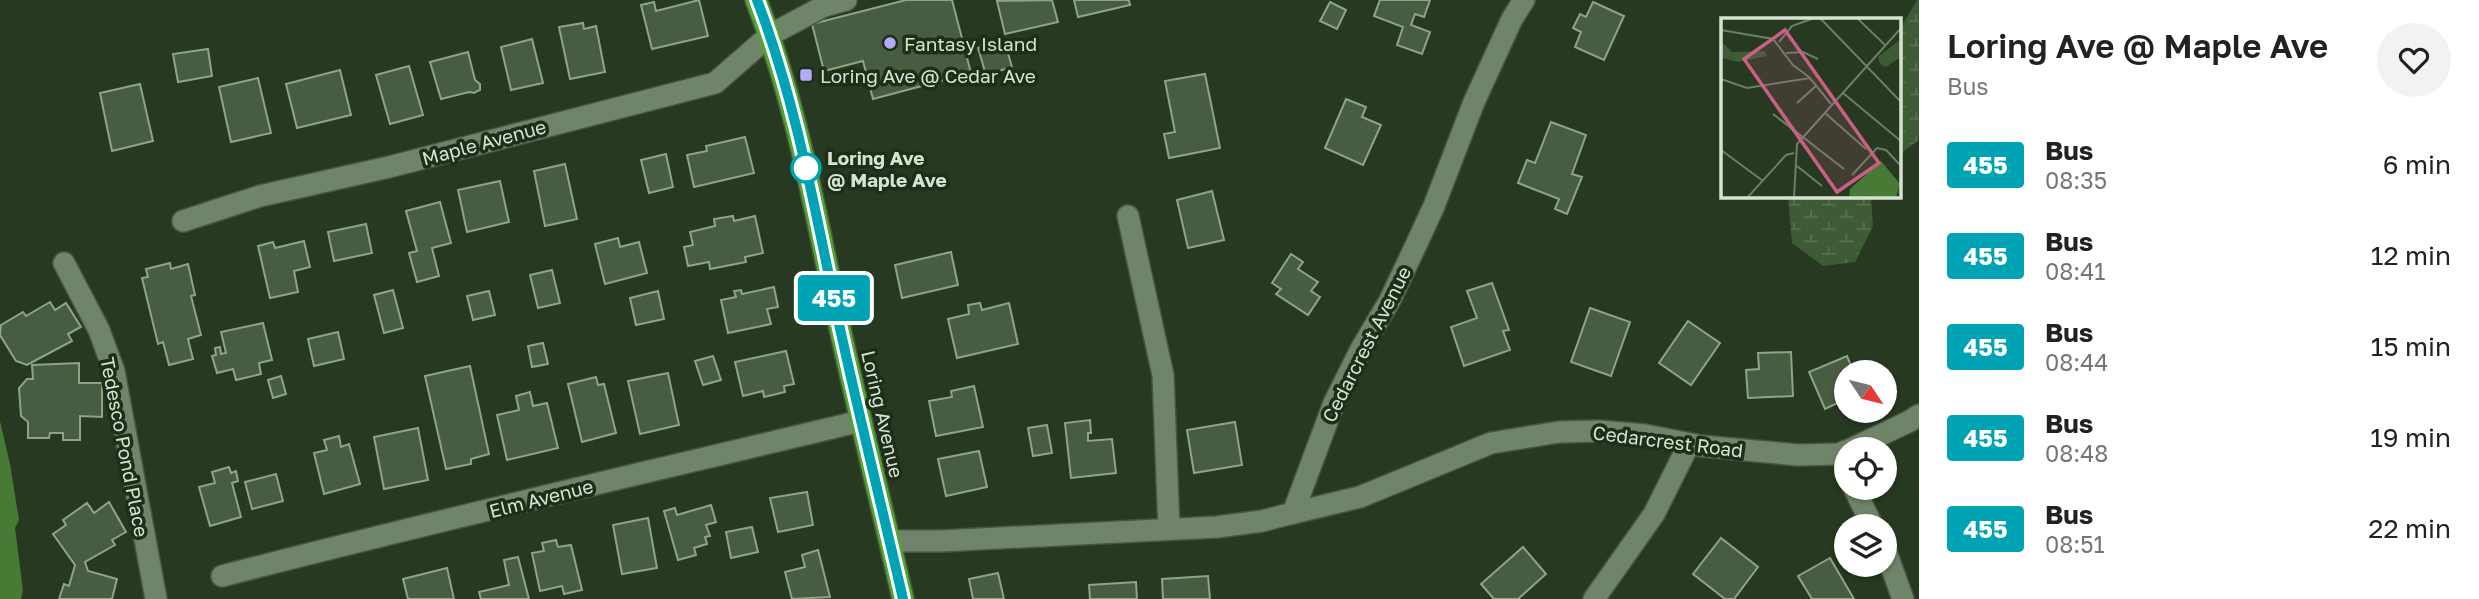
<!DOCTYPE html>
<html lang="en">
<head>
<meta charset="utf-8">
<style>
	:root { --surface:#fff; --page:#f2f2f2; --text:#222; --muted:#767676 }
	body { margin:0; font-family:"Golos Text",sans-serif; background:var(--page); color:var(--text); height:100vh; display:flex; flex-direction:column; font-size:26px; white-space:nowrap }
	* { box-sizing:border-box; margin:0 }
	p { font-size:23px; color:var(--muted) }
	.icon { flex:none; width:38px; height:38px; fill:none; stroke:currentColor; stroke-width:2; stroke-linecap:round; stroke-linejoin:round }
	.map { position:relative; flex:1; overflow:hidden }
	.panel { display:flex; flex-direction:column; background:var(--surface); width:560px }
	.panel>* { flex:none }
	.badge { padding:0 14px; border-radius:5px; font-size:24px; line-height:46px }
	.needle { width:46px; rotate:125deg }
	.fabs { position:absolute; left:1834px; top:360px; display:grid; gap:14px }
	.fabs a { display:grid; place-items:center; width:63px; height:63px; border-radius:50%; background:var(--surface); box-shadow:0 2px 5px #0004; font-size:35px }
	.map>.badge { position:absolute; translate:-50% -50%; box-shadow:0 0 0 4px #fff }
	.round { display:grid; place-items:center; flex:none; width:74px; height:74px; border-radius:37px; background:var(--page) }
	.headline { display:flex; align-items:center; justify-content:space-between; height:119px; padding:0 28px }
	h1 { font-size:33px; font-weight:600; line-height:52px }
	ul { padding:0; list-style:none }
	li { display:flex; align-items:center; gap:21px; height:91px; padding:0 28px }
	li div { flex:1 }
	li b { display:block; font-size:26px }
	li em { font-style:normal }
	li .badge { min-width:77px; font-weight:700; text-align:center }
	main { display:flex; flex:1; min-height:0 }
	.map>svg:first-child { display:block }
</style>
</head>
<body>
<main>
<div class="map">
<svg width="1919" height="599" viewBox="0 0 1919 599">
	<defs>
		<pattern id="wetland-marsh" width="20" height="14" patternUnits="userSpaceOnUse" patternTransform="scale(1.75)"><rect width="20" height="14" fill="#3d5b34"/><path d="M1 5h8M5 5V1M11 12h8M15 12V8" fill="none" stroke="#587250"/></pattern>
	</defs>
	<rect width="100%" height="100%" fill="#273921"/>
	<g fill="url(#wetland-marsh)">
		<polygon points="1917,0 1919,0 1919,140 1900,154 1900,29"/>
		<polygon points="1788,196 1871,196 1873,226 1855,262 1823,266 1792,243"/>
	</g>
	<polygon fill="#477a35" points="0,421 10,464 19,520 15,528 23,590 21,599 0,599"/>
	<g fill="#485c42" stroke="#8ea487" stroke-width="2">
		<polygon points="699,0 708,36 652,49 641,5 654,2 656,11"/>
		<polygon points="906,0 952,0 971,73 873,99 863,61 824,71 812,24"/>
		<polygon points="1052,0 1058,22 1005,34 997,1"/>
		<polygon points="1074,0 1129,0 1130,5 1078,17"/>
		<polygon points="1380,0 1430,0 1424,17 1415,14 1411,25 1430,32 1422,54 1397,45 1403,27 1374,16"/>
		<polygon points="1330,2 1346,10 1337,29 1320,21"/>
		<polygon points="1593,2 1624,16 1604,60 1575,47 1581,32 1573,28 1580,14 1586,17"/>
		<polygon points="583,23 584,29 596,26 605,72 570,79 559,27"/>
		<polygon points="532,39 543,83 511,90 501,47"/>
		<polygon points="1004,40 1012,67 986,75 978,48"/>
		<polygon points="208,49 212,76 178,82 173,54"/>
		<polygon points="468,52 475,80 480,84 480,90 474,93 469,92 441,99 430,62"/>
		<polygon points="409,66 423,115 390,124 376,75"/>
		<polygon points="340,70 351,115 297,128 286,84"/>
		<polygon points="1205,74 1220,148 1169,158 1164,134 1175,132 1165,81"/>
		<polygon points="258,78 271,133 231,142 219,87"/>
		<polygon points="140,84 153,141 112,151 100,93"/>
		<polygon points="1346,99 1366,107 1362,117 1381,125 1363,165 1325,148"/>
		<polygon points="1551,122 1586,135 1572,174 1582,177 1567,214 1555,209 1559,199 1518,183 1527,160 1535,163"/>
		<polygon points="745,137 754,173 694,187 687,155 707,151 706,146"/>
		<polygon points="666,154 673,187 649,193 641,160"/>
		<polygon points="565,164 577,219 545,226 534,171"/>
		<polygon points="500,181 509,222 467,232 458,190"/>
		<polygon points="1212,191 1224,240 1188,248 1177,200"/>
		<polygon points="440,202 451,243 432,248 439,276 417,282 409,253 417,251 406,211"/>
		<polygon points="733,216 734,221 755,216 763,253 745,257 746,262 710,269 709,262 688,266 684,247 693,245 690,232 715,226 714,219"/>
		<polygon points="366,224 372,253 334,261 328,232"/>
		<polygon points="618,238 620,247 639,242 647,273 605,284 595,244"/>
		<polygon points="304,241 310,267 294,271 298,292 270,298 258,246 273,242 275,248"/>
		<polygon points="951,252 958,285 902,298 895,265"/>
		<polygon points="1291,254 1303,262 1298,269 1318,282 1311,291 1320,297 1308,315 1276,294 1281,289 1272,283"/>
		<polygon points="170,263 171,269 188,264 195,295 191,296 201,335 188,339 193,359 169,365 163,342 158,344 142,278 148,277 146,269"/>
		<polygon points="552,270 560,303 538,308 530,275"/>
		<polygon points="1492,283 1509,330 1503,331 1510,350 1464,366 1451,327 1477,318 1467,291"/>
		<polygon points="774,287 778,307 767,309 771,324 728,333 721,300 736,297 734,291 741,290 742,294"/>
		<polygon points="393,290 403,328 384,333 374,295"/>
		<polygon points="489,291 495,315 473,320 467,296"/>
		<polygon points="658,291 664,319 636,325 630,298"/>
		<polygon points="50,302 55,310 66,303 81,327 68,334 72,341 27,365 16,361 0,335 1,325 23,312 26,316"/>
		<polygon points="980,303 982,310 1009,303 1018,344 957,358 948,319 969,314 968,305"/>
		<polygon points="1590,308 1630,322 1611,376 1571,362"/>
		<polygon points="1688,321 1720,343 1691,385 1659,363"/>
		<polygon points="263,323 272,360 259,363 261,374 236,380 233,369 217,373 212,356 216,355 215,348 220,347 221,354 226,353 221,332"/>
		<polygon points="338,332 344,359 314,366 308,339"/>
		<polygon points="543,343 548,364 532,367 528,346"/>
		<polygon points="786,351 794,384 784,386 785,392 764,397 763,391 743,396 735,362"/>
		<polygon points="1791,352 1793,396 1748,398 1746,370 1759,369 1758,353"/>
		<polygon points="713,356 721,380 703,385 695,361"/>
		<polygon points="1847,356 1854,373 1846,373 1846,399 1825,409 1809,372"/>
		<polygon points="79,363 79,383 102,383 102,417 80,416 80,440 63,440 63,433 50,433 49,438 28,438 28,422 21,416 19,388 27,379 33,379 32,365"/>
		<polygon points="470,366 489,454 471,459 471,464 446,469 425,376"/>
		<polygon points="668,373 679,425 640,434 628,381"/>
		<polygon points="281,376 286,394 273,398 268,380"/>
		<polygon points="596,377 598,385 604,384 616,433 582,442 568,384"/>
		<polygon points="974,386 983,427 936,436 929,401 952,397 951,391"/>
		<polygon points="530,392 533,406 547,403 558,448 507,460 497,415 519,410 516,396"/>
		<polygon points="1090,420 1091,433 1088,433 1088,441 1112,439 1116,473 1071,478 1065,423"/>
		<polygon points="1235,422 1242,465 1194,473 1187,430"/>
		<polygon points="1047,425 1052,453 1033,456 1028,428"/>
		<polygon points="418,428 428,480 384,489 374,437"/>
		<polygon points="339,436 341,447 349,444 360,484 324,494 314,453 327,450 324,440"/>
		<polygon points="979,451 987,487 946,496 938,459"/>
		<polygon points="229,467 231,473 236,471 238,481 232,483 241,517 210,526 199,487 215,483 212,472"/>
		<polygon points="276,474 283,501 252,509 245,482"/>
		<polygon points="807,492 813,525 778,532 770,498"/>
		<polygon points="109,502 126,532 112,540 115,545 85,562 88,571 117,579 112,599 59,599 64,584 69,586 75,565 53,534 66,525 63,520 87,503 94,513"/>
		<polygon points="711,505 716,522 706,525 710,536 705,537 707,544 694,548 696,555 678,560 664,511 675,508 677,515"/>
		<polygon points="648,518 657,568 622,574 613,525"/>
		<polygon points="752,527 758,552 731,558 726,532"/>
		<polygon points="1721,538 1758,567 1734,599 1725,599 1693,574"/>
		<polygon points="556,540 558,547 571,545 582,590 564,594 562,586 540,591 532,553 544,551 542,543"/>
		<polygon points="1523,547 1546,574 1518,599 1494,599 1481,584"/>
		<polygon points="818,550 830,597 792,599 785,572 805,567 802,555"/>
		<polygon points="518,557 529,599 481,599 479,592 509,585 504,560"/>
		<polygon points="1830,558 1854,599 1812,599 1798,576"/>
		<polygon points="447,568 454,599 408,599 403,579"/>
		<polygon points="998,573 1004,599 973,599 969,579"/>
		<polygon points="1208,576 1210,599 1163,599 1162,579"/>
		<polygon points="1136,582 1137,599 1090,599 1089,585"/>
	</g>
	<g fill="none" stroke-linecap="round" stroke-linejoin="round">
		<defs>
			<g id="minor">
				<polyline points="1128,216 1163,375 1169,529"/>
				<polyline points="183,221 260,196 389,167 715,83 770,35 824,6 846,0"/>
				<polyline points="64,263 99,330 114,371 156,599"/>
				<polyline points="1849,450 1910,421 1919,415"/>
				<polyline points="1854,488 1873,527"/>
				<polyline points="1293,513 1360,497 1491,443 1559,432 1599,431 1645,435 1702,446 1798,455 1839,454 1846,451"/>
				<polyline points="890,541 941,541 1217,527 1262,521 1293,513 1334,403 1361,349 1390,300 1416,245 1434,206 1474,102 1512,19 1524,0"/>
				<polyline points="1885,549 1903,599"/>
				<path d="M222 576C434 521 648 472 861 421"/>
				<polyline points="1594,599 1654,514 1689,444"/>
			</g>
			<path id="highway" d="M756 0C797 104 816 216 839 324 859 416 882 507 903 599"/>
		</defs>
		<use href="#minor" stroke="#475642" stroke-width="24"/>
		<use href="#highway" stroke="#475642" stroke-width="24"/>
		<use href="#minor" stroke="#708469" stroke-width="21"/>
		<use href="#highway" stroke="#4fa72c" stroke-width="21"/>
	</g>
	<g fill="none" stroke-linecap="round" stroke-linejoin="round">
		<defs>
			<path id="line" d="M757 0C797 104 816 216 839 324 859 416 882 507 903 599"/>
		</defs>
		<use href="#line" stroke="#fff" stroke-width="16"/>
		<use href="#line" stroke="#00a3b4" stroke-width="10"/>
	</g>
	<g fill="#b4acf9" stroke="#1d2f18" stroke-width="2.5">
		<circle cx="890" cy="43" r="7"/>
		<rect x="799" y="68" width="14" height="14" rx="3.5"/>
	</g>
	<circle fill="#fff" stroke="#00a3b4" stroke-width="3.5" cx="806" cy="168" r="14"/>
	<g text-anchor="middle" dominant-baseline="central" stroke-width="7" stroke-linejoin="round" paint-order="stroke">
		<g font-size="19" fill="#d7e2d3" stroke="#1d2f18" text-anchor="start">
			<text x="904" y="43">Fantasy Island</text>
			<text x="820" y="75">Loring Ave @ Cedar Ave</text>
		</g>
		<g font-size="19" fill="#d7e2d3" stroke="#1d2f18">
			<text transform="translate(484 142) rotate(-15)">Maple Avenue</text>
			<text transform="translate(1366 344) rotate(-63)">Cedarcrest Avenue</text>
			<text transform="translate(883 414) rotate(77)">Loring Avenue</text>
			<text transform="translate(1668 441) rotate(7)">Cedarcrest Road</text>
			<text transform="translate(125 447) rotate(79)">Tedesco Pond Place</text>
			<text transform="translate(541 498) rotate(-14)">Elm Avenue</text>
		</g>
		<g font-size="19" font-weight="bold" fill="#d7e2d3" stroke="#1d2f18" text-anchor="start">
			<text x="827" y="157">Loring Ave<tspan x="827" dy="22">@ Maple Ave</tspan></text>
		</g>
	</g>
	<g transform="translate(1721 18)">
		<rect width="180" height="180" fill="#273921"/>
		<path d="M180 21V39L165 49 159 46 157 39ZM0 23 11 34 44 33 46 38 17 44 1 40Z" fill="#3d5b34"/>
		<path d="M160 143 179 166 175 180H128L129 171Z" fill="#477a35"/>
		<path fill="none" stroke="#6d7d68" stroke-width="2" d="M99 0 181 85M136 0 164 27M0 12 52 21 72 47 88 59M58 24 71 8 93 0M65 35 82 34 97 41M0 61 26 70 89 60 110 86M122 75 181 124M76 85 96 67M104 95 145 131M52 96 123 151M0 132 42 163M76 148 101 168M131 157 156 130 165 132 181 149M26 180 65 137 73 135M73 180 76 126 181 9"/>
		<path fill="#c95f85" fill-opacity="0.15" stroke="#c95f85" stroke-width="3.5" d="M64 12 158 145 116 174 23 41Z"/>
		<rect width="180" height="180" fill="none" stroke="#d7e2d3" stroke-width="3.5"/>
	</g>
</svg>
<div class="fabs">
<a><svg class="needle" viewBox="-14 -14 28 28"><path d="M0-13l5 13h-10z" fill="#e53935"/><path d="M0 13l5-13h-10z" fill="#767676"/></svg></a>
<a><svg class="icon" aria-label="locate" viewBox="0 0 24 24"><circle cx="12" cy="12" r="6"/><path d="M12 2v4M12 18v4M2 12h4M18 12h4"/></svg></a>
<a><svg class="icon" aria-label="layers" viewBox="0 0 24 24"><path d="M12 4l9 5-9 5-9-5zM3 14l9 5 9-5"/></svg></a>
</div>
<b class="badge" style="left:834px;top:298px;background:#00a3b4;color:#fff">455</b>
</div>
<section class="panel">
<div class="headline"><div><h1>Loring Ave @ Maple Ave</h1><p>Bus</p></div><a class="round"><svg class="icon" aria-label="heart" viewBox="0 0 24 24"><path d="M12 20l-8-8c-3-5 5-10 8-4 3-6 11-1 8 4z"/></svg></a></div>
<ul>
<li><span class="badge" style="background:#00a3b4;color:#fff">455</span><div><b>Bus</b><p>08:35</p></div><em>6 min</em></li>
<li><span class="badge" style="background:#00a3b4;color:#fff">455</span><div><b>Bus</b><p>08:41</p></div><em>12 min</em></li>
<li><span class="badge" style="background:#00a3b4;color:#fff">455</span><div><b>Bus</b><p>08:44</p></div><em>15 min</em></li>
<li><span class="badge" style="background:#00a3b4;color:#fff">455</span><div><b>Bus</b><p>08:48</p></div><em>19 min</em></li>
<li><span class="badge" style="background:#00a3b4;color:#fff">455</span><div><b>Bus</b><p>08:51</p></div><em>22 min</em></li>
</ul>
</section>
</main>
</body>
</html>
